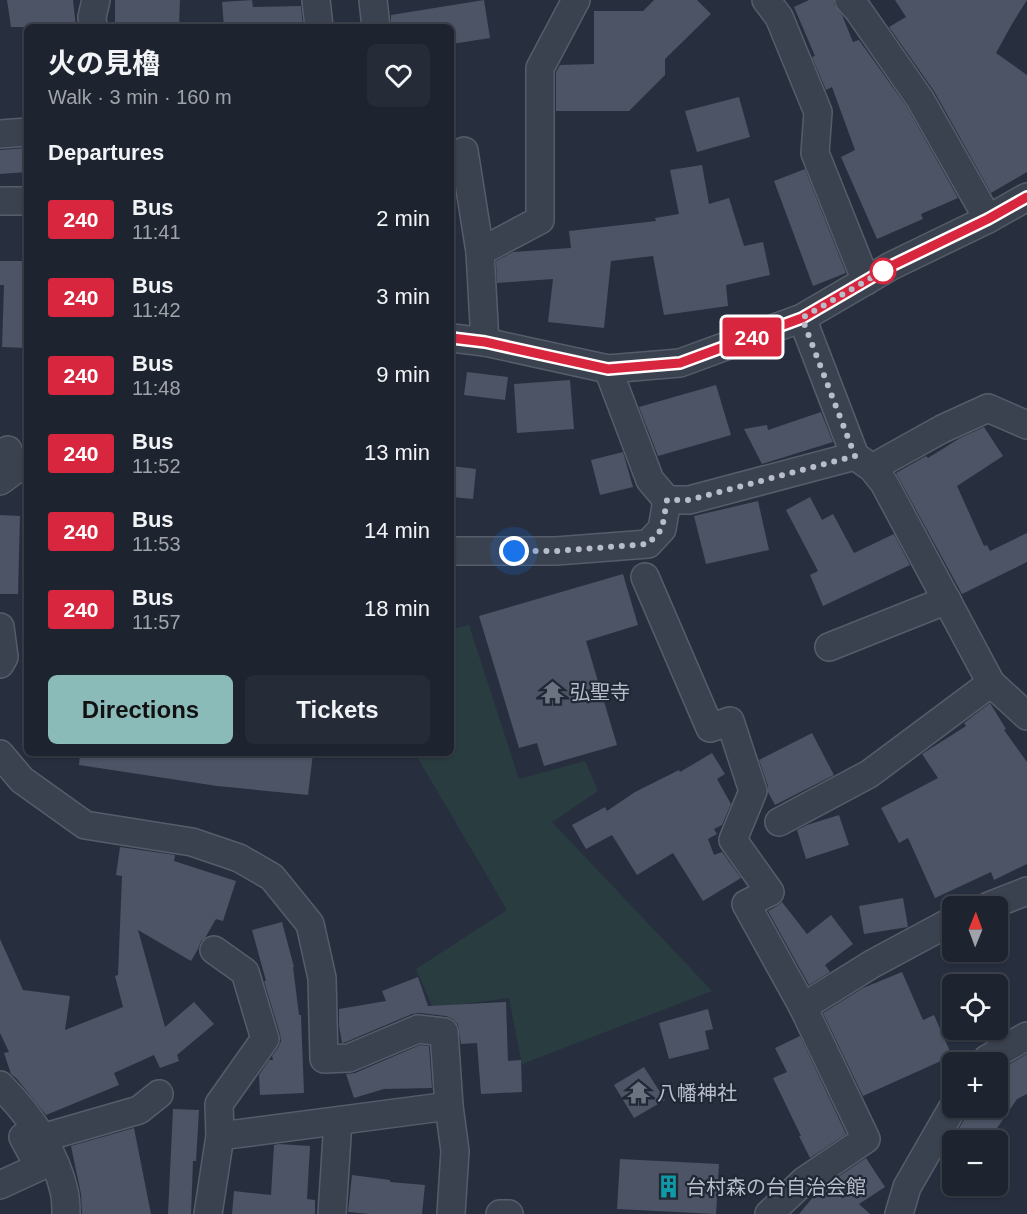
<!DOCTYPE html>
<html lang="en">
<head>
<meta charset="utf-8">
<style>
	:root { --surface:#1d232f; --page:#252b37; --text:#f1f3f6; --muted:#a0a4aa; --line:#3b404b; --accent:#8bbbb9 }
	body { margin:0; font-family:Helvetica,"Noto Sans JP",sans-serif; background:var(--page); color:var(--text); height:100vh; display:flex; flex-direction:column; font-size:22px; white-space:nowrap }
	* { box-sizing:border-box; margin:0 }
	p { font-size:20px; color:var(--muted) }
	.icon { flex:none; width:33px; height:33px; fill:none; stroke:currentColor; stroke-width:2; stroke-linecap:round; stroke-linejoin:round }
	.map { position:relative; flex:1; overflow:hidden }
	.sheet { position:absolute; left:24px; top:24px; width:430px; height:732px; display:flex; flex-direction:column; background:var(--surface); border-radius:9px; box-shadow:0 2px 4px #0004,0 0 0 2px var(--line) }
	.sheet>* { flex:none }
	.badge { padding:0 12px; border-radius:4px; font-size:21px; line-height:39px }
	.needle { width:39px; rotate:1deg }
	.controls { position:absolute; left:942px; top:896px; display:grid; gap:12px }
	.controls a { display:grid; place-items:center; width:66px; height:66px; border-radius:9px; background:var(--surface); box-shadow:0 2px 4px #0004,0 0 0 2px var(--line); font-size:30px }
	.you { position:absolute; width:30px; height:30px; margin:-15px; border:4px solid #fff; border-radius:50%; background:#1a73e8; box-shadow:0 0 0 9px #1a73e833 }
	.map>.badge { position:absolute; translate:-50% -50%; box-shadow:0 0 0 3px #fff }
	h2 { padding:0 24px; font-size:22px; line-height:54px }
	.round { display:grid; place-items:center; flex:none; width:63px; height:63px; border-radius:9px; background:var(--page) }
	.summary { display:flex; align-items:center; justify-content:space-between; height:102px; padding:0 24px }
	h1 { font-size:28px; font-weight:700; line-height:45px }
	.primary-button { display:flex; gap:12px; margin-top:auto; padding:12px 24px }
	.primary-button a { flex:1; height:69px; border-radius:9px; background:var(--accent); color:#111; font-size:24px; font-weight:700; line-height:69px; text-align:center }
	.primary-button a+a { background:var(--page); color:var(--text) }
	ul { padding:0; list-style:none }
	li { display:flex; align-items:center; gap:18px; height:78px; padding:0 24px }
	li div { flex:1 }
	li b { display:block; font-size:22px }
	li em { font-style:normal }
	li .badge { min-width:66px; font-weight:700; text-align:center }
	.map>svg:first-child { display:block }
</style>
</head>
<body>
<div class="map">
<svg width="1027" height="1214" viewBox="0 0 1027 1214">
	<rect width="100%" height="100%" fill="#272f3f"/>
	<polygon fill="#293c40" points="469,625 519,779 585,761 598,791 552,822 712,991 522,1064 509,998 433,1008 416,969 507,910 415,753 452,753 452,629"/>
	<g fill="#4c5465">
		<polygon points="7,0 73,0 76,27 11,27"/>
		<polygon points="115,0 180,0 179,27 115,27"/>
		<polygon points="252,0 253,7 301,6 303,27 224,27 222,2"/>
		<polygon points="484,0 490,38 452,44 452,27 391,27 391,15"/>
		<polygon points="654,0 697,0 711,14 665,59 665,75 629,111 556,111 556,72 560,65 594,64 594,11 643,11"/>
		<polygon points="809,0 834,0 834,4 842,15 853,42 859,40 907,107 958,198 921,214 923,219 877,239 841,157 855,150 832,87 826,90 812,57 815,56 794,7"/>
		<polygon points="895,0 1027,0 1012,24 996,53 1027,75 1027,172 991,193 934,91 889,27 906,17"/>
		<polygon points="739,97 750,137 697,152 685,111"/>
		<polygon points="27,148 27,172 0,174 0,150"/>
		<polygon points="702,165 709,204 729,198 744,246 763,242 770,275 726,285 728,306 664,315 653,256 611,261 604,328 548,322 553,279 497,283 496,261 513,252 571,248 569,231 656,221 655,218 679,214 670,170"/>
		<polygon points="805,169 846,273 813,286 774,181"/>
		<polygon points="0,261 27,261 27,348 2,347 4,285 0,285"/>
		<polygon points="467,372 508,377 505,400 464,395"/>
		<polygon points="570,380 574,429 517,433 514,384"/>
		<polygon points="716,385 731,435 658,456 639,407"/>
		<polygon points="821,412 833,442 762,464 744,429 767,425 768,430"/>
		<polygon points="984,427 1003,456 957,486 984,546 987,545 990,551 1027,533 1027,562 962,594 896,473 926,456 928,458 960,438"/>
		<polygon points="623,452 633,487 600,495 591,460"/>
		<polygon points="452,466 476,469 473,499 452,497"/>
		<polygon points="810,497 822,520 833,514 854,553 894,534 910,565 823,606 810,575 818,571 786,510"/>
		<polygon points="758,501 769,550 706,564 694,516"/>
		<polygon points="0,515 20,516 18,594 0,594"/>
		<polygon points="623,574 638,625 586,641 617,745 544,766 537,743 519,748 479,616"/>
		<polygon points="990,703 1006,729 1004,730 1027,762 1027,864 994,880 991,872 935,898 908,838 899,843 881,808 938,778 922,754 966,726 964,723"/>
		<polygon points="812,733 834,775 775,805 768,792 768,786 759,760"/>
		<polygon points="80,753 313,753 308,795 217,786 79,765"/>
		<polygon points="712,753 725,774 717,779 731,804 722,825 714,829 717,834 708,839 714,855 722,852 741,878 703,901 673,853 637,875 612,835 586,849 572,825 605,807 607,811 635,792 679,770 680,772"/>
		<polygon points="839,815 849,845 806,859 797,830 807,825"/>
		<polygon points="120,847 175,855 174,861 236,881 223,921 216,919 205,938 201,941 198,949 191,961 138,930 165,1027 194,1002 214,1024 177,1055 179,1061 160,1068 154,1055 114,1073 119,1085 46,1115 17,1079 11,1074 4,1053 9,1052 0,1033 0,939 23,990 70,996 65,1030 123,1007 115,976 118,975 122,876 116,875"/>
		<polygon points="903,898 908,927 864,934 859,906"/>
		<polygon points="782,902 807,934 831,915 853,944 825,965 830,972 809,985 768,911 777,906"/>
		<polygon points="282,922 294,967 293,967 299,1015 301,1015 304,1093 260,1095 259,1075 269,1060 273,1060 272,1056 278,1048 281,1041 280,1034 264,981 266,981 252,930"/>
		<polygon points="902,972 923,1020 934,1015 952,1056 863,1096 823,1013 863,988"/>
		<polygon points="418,977 428,1006 506,1002 508,1061 521,1060 522,1092 481,1094 477,1043 461,1044 458,1025 453,1019 446,1016 420,1013 412,1014 346,1042 342,1043 339,1026 339,1009 386,1001 382,991"/>
		<polygon points="708,1009 713,1029 705,1031 709,1049 669,1059 659,1023"/>
		<polygon points="800,1036 846,1134 810,1158 799,1136 801,1136 773,1078 787,1072 775,1048"/>
		<polygon points="420,1045 429,1046 432,1088 384,1089 354,1098 346,1074 355,1073"/>
		<polygon points="1027,1054 1027,1094 1017,1099 989,1140 952,1140 967,1115 969,1107 998,1107 998,1071"/>
		<polygon points="644,1067 665,1100 634,1118 614,1085"/>
		<polygon points="173,1109 199,1110 196,1161 193,1161 191,1214 168,1214"/>
		<polygon points="134,1128 151,1214 82,1214 81,1194 71,1146"/>
		<polygon points="279,1144 310,1146 307,1199 315,1200 315,1214 232,1214 234,1191 271,1195 274,1145"/>
		<polygon points="866,1158 885,1187 859,1204 870,1214 799,1214 814,1196 812,1195 814,1193"/>
		<polygon points="620,1159 719,1164 716,1214 617,1209"/>
		<polygon points="352,1175 390,1180 390,1182 425,1185 422,1214 370,1214 348,1212"/>
	</g>
	<g fill="none" stroke-linecap="round" stroke-linejoin="round">
		<defs>
			<g id="minor">
				<polyline points="316,0 319,27"/>
				<polyline points="373,0 376,27"/>
				<polyline points="766,0 779,17 818,112 815,153 866,281"/>
				<polyline points="849,0 858,10 920,99 988,219"/>
				<polyline points="93,27 92,17 96,0"/>
				<polyline points="0,134 27,132"/>
				<polyline points="464,151 480,252 485,342"/>
				<polyline points="3,201 27,201"/>
				<polyline points="480,252 540,220 540,68 576,0"/>
				<polyline points="802,318 855,456 872,468 884,483 991,683 1027,716"/>
				<polyline points="452,338 485,342 608,369 680,363 802,318 891,266 988,219 1027,197"/>
				<polyline points="608,369 650,480 667,500 689,500 855,456"/>
				<polyline points="872,468 942,429 988,408 1027,425"/>
				<polyline points="0,481 15,470 8,450"/>
				<polyline points="452,551 556,551 648,544 662,529 667,500"/>
				<polyline points="645,577 710,728 730,721 753,791 733,840 770,892 746,904 803,1007 866,1139 804,1181 769,1214"/>
				<polyline points="0,627 4,657 0,664"/>
				<polyline points="829,647 947,600"/>
				<polyline points="0,754 22,780 85,825 192,842 239,858 272,877 310,924 322,978 324,1059 349,1058 418,1029 444,1032 449,1106 455,1151 451,1214"/>
				<polyline points="779,822 869,774 991,683"/>
				<polyline points="989,906 1027,891"/>
				<polyline points="803,1007 872,964 952,921"/>
				<polyline points="985,1062 987,1059 1027,1036"/>
				<path d="M0 1085C29 1114 55 1151 64 1191 66 1198 66 1206 66 1214"/>
				<polyline points="220,1136 449,1106"/>
				<polyline points="42,1138 139,1110 159,1094"/>
				<polyline points="0,1185 39,1167 23,1137"/>
				<polyline points="208,1214 220,1136 219,1104 265,1039 245,972 214,950"/>
				<polyline points="332,1214 338,1121"/>
				<polyline points="500,1214 509,1214"/>
				<polyline points="899,1214 907,1187 953,1107"/>
			</g>
		</defs>
		<use href="#minor" stroke="#565d6a" stroke-width="30"/>
		<use href="#minor" stroke="#3b424f" stroke-width="27"/>
	</g>
	<g fill="none" stroke-linecap="round" stroke-linejoin="round">
		<defs>
			<polyline id="line" points="452,338 485,342 608,369 680,363 802,318 891,266 988,219 1027,197"/>
		</defs>
		<use href="#line" stroke="#fff" stroke-width="14"/>
		<use href="#line" stroke="#d7263d" stroke-width="9"/>
		<polyline stroke="#b8bdca" stroke-width="6" stroke-dasharray="0 10.8" points="514,551 556,551 648,544 662,529 667,500 689,500 855,456 802,318 883,271"/>
	</g>
	<defs>
		<symbol id="temple-bare" viewBox="-9 -9 18 18"><path d="M0-6L5-2H3V0L6.5 2.5H4V6H1.5V3h-3V6H-4V2.5H-6.5L-3 0V-2H-5Z" fill="#6b7280" stroke="#202735" stroke-width="2.5" paint-order="stroke"/></symbol>
		<symbol id="building-bare" viewBox="-9 -9 18 18"><path d="M-4-6H4V6H1V3H-1V6H-4ZM-2.5-4.3h1.7v1.8h-1.7ZM.8-4.3h1.7v1.8H.8ZM-2.5-1h1.7V.8h-1.7ZM.8-1h1.7V.8H.8Z" fill="#0f9aa8" stroke="#202735" stroke-width="2.5" paint-order="stroke"/></symbol>
	</defs>
	<g fill-rule="evenodd">
		<use href="#temple-bare" x="536" y="676" width="33" height="33"/>
		<use href="#temple-bare" x="622" y="1076" width="33" height="33"/>
		<use href="#building-bare" x="652" y="1170" width="33" height="33"/>
	</g>
	<circle fill="#fff" stroke="#d7263d" stroke-width="3" cx="883" cy="271" r="12"/>
	<g text-anchor="middle" dominant-baseline="central" stroke-width="4.5" stroke-linejoin="round" paint-order="stroke">
		<g font-size="20" fill="#b8bdca" stroke="#202735" text-anchor="start">
			<text x="570" y="692">弘聖寺</text>
			<text x="657" y="1093">八幡神社</text>
			<text x="686" y="1187">台村森の台自治会館</text>
		</g>
	</g>
</svg>
<div class="controls">
<a><svg class="needle" viewBox="-14 -14 28 28"><path d="M0-13l5 13h-10z" fill="#e53935"/><path d="M0 13l5-13h-10z" fill="#a0a4aa"/></svg></a>
<a><svg class="icon" aria-label="locate" viewBox="0 0 24 24"><circle cx="12" cy="12" r="6"/><path d="M12 2v4M12 18v4M2 12h4M18 12h4"/></svg></a>
<a>+</a>
<a>−</a>
</div>
<div class="you" style="left:514px;top:551px"></div>
<b class="badge" style="left:752px;top:337px;background:#d7263d;color:#fff">240</b>
<section class="sheet">
<div class="summary"><div><h1>火の見櫓</h1><p>Walk · 3 min · 160 m</p></div><a class="round"><svg class="icon" aria-label="heart" viewBox="0 0 24 24"><path d="M12 20l-8-8c-3-5 5-10 8-4 3-6 11-1 8 4z"/></svg></a></div>
<h2>Departures</h2>
<ul>
<li><span class="badge" style="background:#d7263d;color:#fff">240</span><div><b>Bus</b><p>11:41</p></div><em>2 min</em></li>
<li><span class="badge" style="background:#d7263d;color:#fff">240</span><div><b>Bus</b><p>11:42</p></div><em>3 min</em></li>
<li><span class="badge" style="background:#d7263d;color:#fff">240</span><div><b>Bus</b><p>11:48</p></div><em>9 min</em></li>
<li><span class="badge" style="background:#d7263d;color:#fff">240</span><div><b>Bus</b><p>11:52</p></div><em>13 min</em></li>
<li><span class="badge" style="background:#d7263d;color:#fff">240</span><div><b>Bus</b><p>11:53</p></div><em>14 min</em></li>
<li><span class="badge" style="background:#d7263d;color:#fff">240</span><div><b>Bus</b><p>11:57</p></div><em>18 min</em></li>
</ul>
<div class="primary-button"><a>Directions</a><a>Tickets</a></div>
</section>
</div>
</body>
</html>
